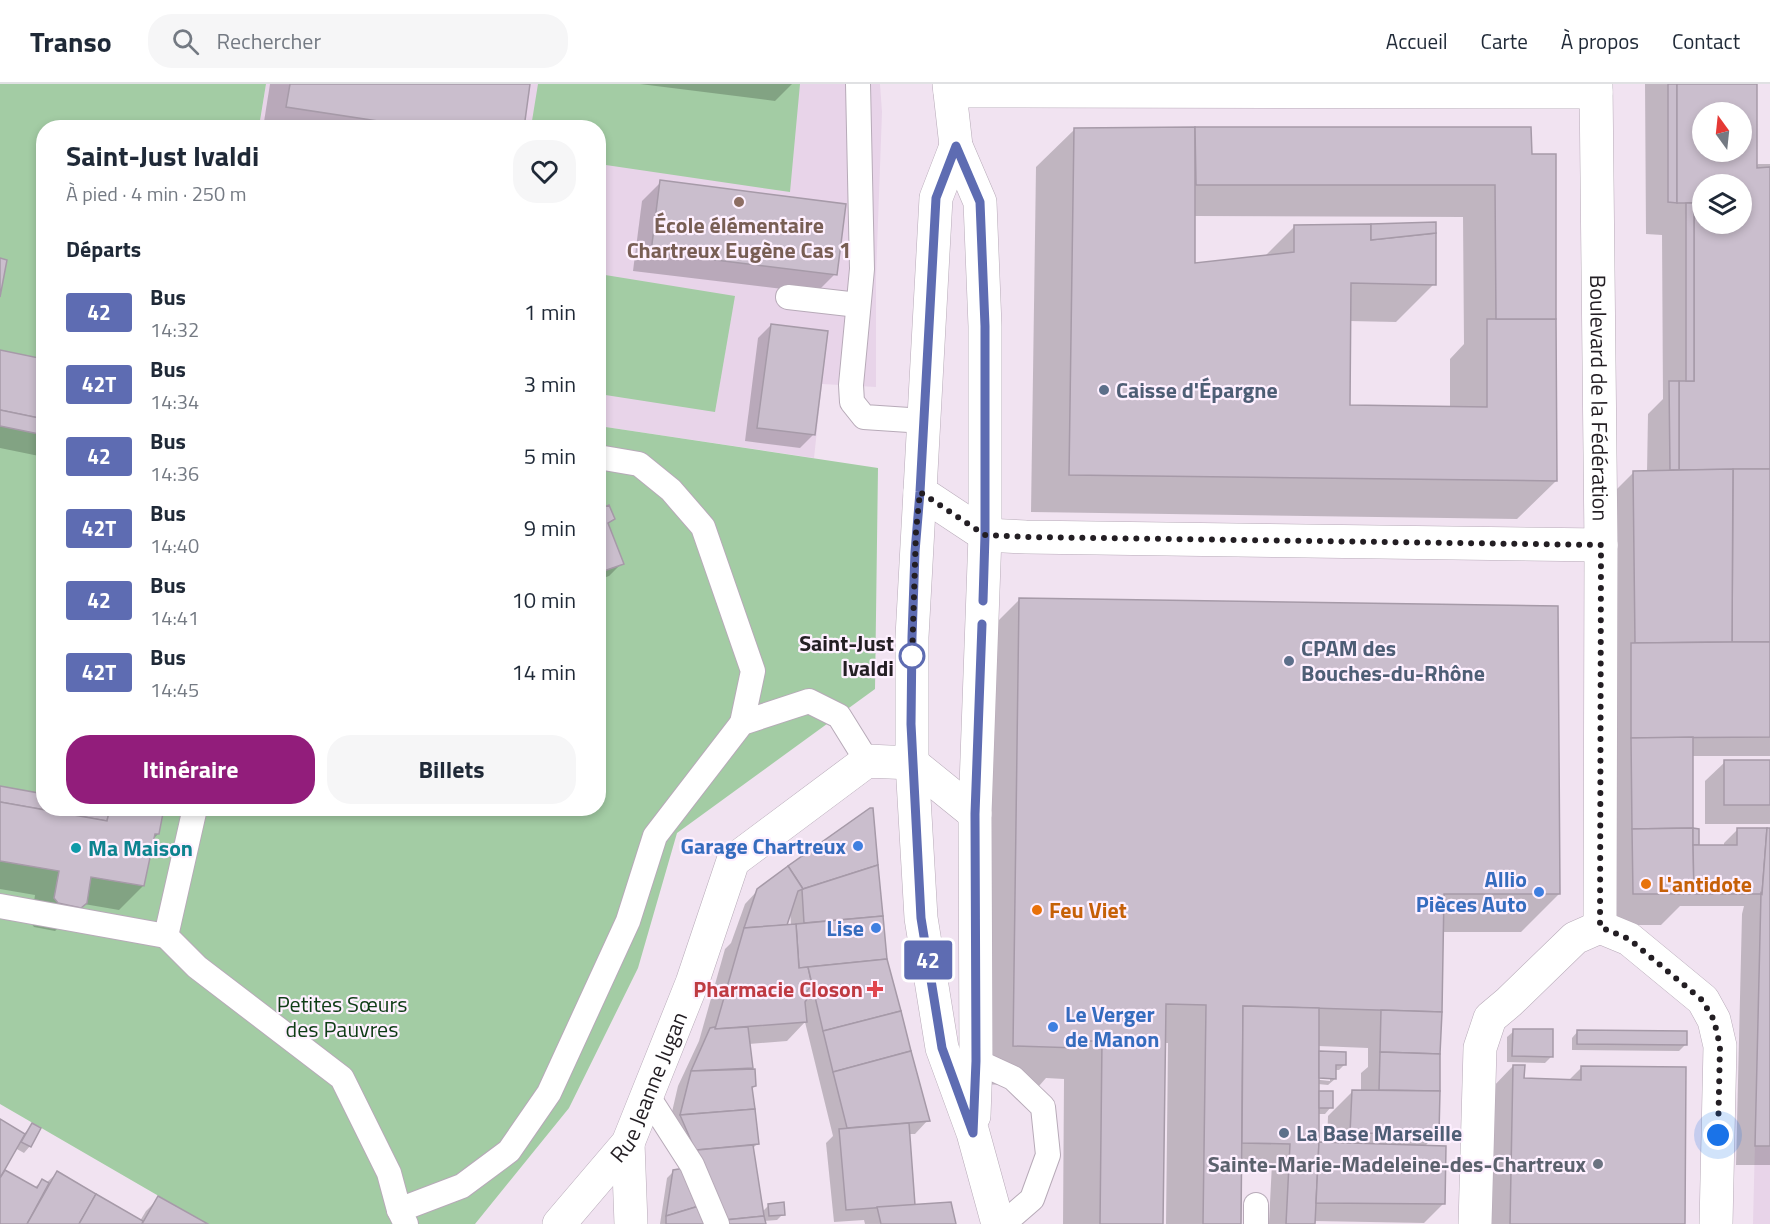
<!DOCTYPE html>
<html lang="fr">
<head>
<meta charset="utf-8">
<style>
	:root { --surface:#fff; --page:#f6f6f7; --text:#1f2937; --muted:#747a83; --line:#e0e1e3; --accent:#921d7b }
	body { margin:0; font-family:"Titillium Web",sans-serif; background:var(--page); color:var(--text); height:100vh; display:flex; flex-direction:column; font-size:22px; white-space:nowrap }
	* { box-sizing:border-box; margin:0 }
	p { font-size:20px; color:var(--muted) }
	.icon { flex:none; width:33px; height:33px; fill:none; stroke:currentColor; stroke-width:2; stroke-linecap:round; stroke-linejoin:round }
	.map { position:relative; flex:1; overflow:hidden }
	.side { position:absolute; left:36px; top:36px; width:570px; height:696px; display:flex; flex-direction:column; background:var(--surface); border-radius:24px; box-shadow:0 3px 9px #0003 }
	.side>* { flex:none }
	.badge { padding:0 12px; border-radius:4px; font-size:21px; line-height:39px }
	.needle { width:39px; rotate:345deg }
	.fabs { position:absolute; left:1692px; top:18px; display:grid; gap:12px }
	.fabs a { display:grid; place-items:center; width:60px; height:60px; border-radius:50%; background:var(--surface); box-shadow:0 3px 9px #0003; font-size:30px }
	.you { position:absolute; width:30px; height:30px; margin:-15px; border:4px solid #fff; border-radius:50%; background:#1a73e8; box-shadow:0 0 0 9px #1a73e833 }
	.map>.badge { position:absolute; translate:-50% -50%; box-shadow:0 0 0 3px #fff }
	h2 { padding:0 30px; font-size:22px; line-height:54px }
	.round { display:grid; place-items:center; flex:none; width:63px; height:63px; border-radius:24px; background:var(--page) }
	.headline { display:flex; align-items:center; justify-content:space-between; height:102px; padding:0 30px }
	h1 { font-size:28px; font-weight:700; line-height:45px }
	.primary-button { display:flex; gap:12px; margin-top:auto; padding:12px 30px }
	.primary-button a { flex:1; height:69px; border-radius:24px; background:var(--accent); color:#fff; font-size:24px; font-weight:700; line-height:69px; text-align:center }
	.primary-button a+a { background:var(--page); color:var(--text) }
	ul { padding:0; list-style:none }
	li { display:flex; align-items:center; gap:18px; height:72px; padding:0 30px }
	li div { flex:1 }
	li b { display:block; font-size:22px }
	li em { font-style:normal }
	li .badge { min-width:66px; font-weight:700; text-align:center }
	header { display:flex; align-items:center; gap:36px; box-sizing:border-box; height:84px; padding:0 30px; background:var(--surface); border-bottom:2px solid var(--line) }
	header strong { font-size:28px }
	nav { display:flex; gap:33px; margin-inline-start:auto; font-size:21px }
	.search { width:420px; height:54px; background:var(--page); display:flex; align-items:center; gap:15px; box-sizing:border-box; padding:0 21px; border-radius:24px; color:var(--muted); font-size:22px }
	.map>svg:first-child { display:block }
</style>
</head>
<body>
<header>
<strong>Transo</strong>
<div class="search"><svg class="icon" aria-label="search" viewBox="0 0 24 24"><circle cx="10" cy="10" r="6"/><path d="M15 15l6 6"/></svg>Rechercher</div>
<nav><a>Accueil</a><a>Carte</a><a>À propos</a><a>Contact</a></nav>
</header>
<div class="map">
<svg width="1770" height="1140" viewBox="0 0 1770 1140">
	<rect width="100%" height="100%" fill="#f1e3f1"/>
	<g fill="#e8d4e9">
		<polygon points="266,0 880,0 882,28 876,193 876,303 822,300 814,374 599,342 598,44 259,44"/>
		<polygon points="1767,744 1770,744 1770,1140 1753,1140 1761,809 1762,809"/>
	</g>
	<g fill="#a3cca4">
		<polygon points="0,0 266,0 259,43 44,44 44,724 598,724 599,342 878,384 875,605 677,749 638,884 569,1024 475,1140 207,1140 0,1020"/>
		<polygon points="538,0 800,0 790,108 599,80 598,44 531,43"/>
		<polygon points="599,190 735,212 715,328 599,310"/>
	</g>
	<g fill="#0003" fill-rule="evenodd">
		<polygon points="270,0 529,0 523,44 263,44"/>
		<polygon points="640,0 792,0 775,17"/>
		<path d="M1645 0H1756V82L1758 80H1770V672H1691V746L1695 762H1724V759L1737 746 1770 745V1081H1736L1742 830 1744 822H1680L1661 841H1602V420L1634 388H1647L1648 330 1663 315 1662 151 1646 150ZM1702 28H1742V68H1702ZM1702 100H1742V140H1702Z"/>
		<path d="M1530 44 1556 397 1517 435 1031 428 1036 83 1075 45ZM1193 132 1463 133 1464 260 1450 275V324L1348 323 1349 237 1396 238 1434 200 1294 143 1264 173 1193 181Z"/>
		<polygon points="661,98 835,190 816,209 633,187 642,117"/>
		<polygon points="771,241 813,351 800,364 745,357 758,254"/>
		<polygon points="0,267 44,276 44,373 0,364"/>
		<polygon points="598,420 601,426 613,435 607,441 622,479 609,492 598,496"/>
		<path d="M1020 515 1559 810 1521 848H1441L1437 1050 1424 1063 1443 1120 1424 1139 1314 1137V1140H1267L1269 1138 1272 1079 1240 1078 1239 1140H1166L1168 959H1164L1162 1140H1063L1064 995 1046 994 1039 1002 976 1000 982 553ZM1318 962 1368 964V983L1361 989V1007H1353L1328 1032 1327 1060H1317V1030H1325L1331 1023 1318 1008V1000L1328 1001 1335 995V986H1339L1345 980 1318 969ZM1312 992 1330 994V997L1311 995Z"/>
		<polygon points="1725,678 1770,678 1770,740 1705,740 1705,697"/>
		<polygon points="0,704 44,724 158,750 152,756 143,802 119,826 84,820 55,847 34,843 31,839 35,811 0,805"/>
		<path d="M872 725 886 875 928 1036 915 1050H909L914 1122 955 1140H865L864 1136 834 1138 826 1059 833 1052 805 938 787 957 749 960 755 1002 751 1005 758 1059 752 1065 762 1128 769 1121 783 1130 777 1136 764 1137V1140H660L667 1094 673 1088 686 1086 668 1045 678 1002 699 957 725 865 731 859 745 820 758 806ZM790 826 791 842H785Z"/>
		<polygon points="1514,947 1551,973 1545,979 1507,978 1507,953"/>
		<polygon points="1578,947 1686,960 1679,967 1572,966 1572,954"/>
		<polygon points="1513,982 1523,996 1568,997 1582,983 1683,1140 1487,1140 1489,1007"/>
		<polygon points="0,1036 24,1050 32,1041 30,1062 24,1069 15,1064 3,1086 34,1104 42,1097 46,1099 57,1089 140,1137 146,1127 159,1114 205,1140 0,1140"/>
	</g>
	<g fill="#cabecd" stroke="#a69aa8" stroke-width="1.5" fill-rule="evenodd">
		<polygon points="290,0 530,0 524,44 424,44 286,23"/>
		<polygon points="1668,0 1677,0 1677,119 1668,118"/>
		<path d="M1677 0H1757V84L1770 83V385L1679 386V297H1694V119H1677ZM1702 28H1742V68H1702ZM1702 100H1742V140H1702Z"/>
		<polygon points="1195,43 1195,179 1294,168 1294,141 1371,140 1371,156 1436,149 1436,201 1351,199 1350,321 1487,323 1487,235 1556,235 1557,397 1069,391 1074,44"/>
		<polygon points="1195,43 1531,43 1532,70 1556,70 1556,235 1496,235 1495,101 1196,101"/>
		<polygon points="660,96 846,120 837,191 651,168"/>
		<rect x="1686" y="119" width="8" height="178"/>
		<polygon points="1436,138 1436,149 1371,156 1371,140"/>
		<polygon points="0,174 7,176 0,213"/>
		<polygon points="771,240 828,247 815,351 757,344"/>
		<polygon points="0,266 44,275 44,335 0,326"/>
		<polygon points="1669,297 1679,297 1679,386 1670,386"/>
		<polygon points="0,326 44,335 44,351 0,342"/>
		<polygon points="1733,385 1770,385 1770,558 1732,558"/>
		<polygon points="1733,385 1732,558 1635,559 1633,387"/>
		<polygon points="598,421 600,421 602,424 609,421 615,435 608,439 624,480 598,489"/>
		<polygon points="1019,514 1558,522 1560,810 1444,810 1442,928 1243,922 1241,1140 1203,1140 1206,921 1166,920 1163,1140 1100,1140 1102,957 1078,957 1078,964 1013,962"/>
		<polygon points="1732,558 1770,558 1770,653 1631,654 1631,559"/>
		<polygon points="1693,653 1693,744 1632,745 1631,654"/>
		<rect x="1724" y="676" width="46" height="45"/>
		<polygon points="0,702 44,710 44,724 110,724 107,737 0,718"/>
		<polygon points="0,718 107,737 110,724 164,724 159,750 155,750 144,802 91,793 87,819 81,824 58,819 54,814 59,787 0,777"/>
		<polygon points="870,724 873,724 878,781 803,805 788,782"/>
		<polygon points="1693,744 1694,810 1633,810 1632,745"/>
		<polygon points="1693,744 1699,745 1699,761 1693,761"/>
		<polygon points="1737,744 1767,744 1762,810 1694,810 1693,761 1737,761"/>
		<polygon points="1767,744 1770,744 1770,1062 1755,1062 1761,809 1762,810"/>
		<polygon points="878,781 883,832 804,839 802,806 803,805"/>
		<polygon points="788,782 803,805 798,807 787,841 744,844 757,805"/>
		<polygon points="883,832 887,875 799,884 796,840"/>
		<polygon points="796,840 799,884 808,883 812,901 807,907 809,912 805,918 807,938 715,945 744,844"/>
		<polygon points="887,875 901,927 823,947 808,883"/>
		<polygon points="1243,922 1319,924 1319,1058 1315,1140 1286,1140 1290,1060 1242,1059"/>
		<polygon points="1381,926 1442,928 1440,970 1380,968"/>
		<polygon points="901,927 911,967 833,988 823,947"/>
		<polygon points="715,943 715,945 748,943 753,984 691,987 710,944"/>
		<polygon points="1513,945 1553,945 1553,973 1512,972"/>
		<polygon points="1577,946 1687,947 1687,961 1577,960"/>
		<polygon points="911,967 930,1037 847,1044 833,988"/>
		<polygon points="1319,967 1346,968 1346,981 1336,981 1336,995 1319,994"/>
		<polygon points="1380,968 1440,970 1440,1007 1379,1006"/>
		<polygon points="1513,981 1525,981 1524,994 1581,996 1581,982 1686,983 1685,1140 1510,1140"/>
		<polygon points="755,985 756,1002 752,1003 755,1025 680,1031 691,987"/>
		<polygon points="1352,1006 1440,1007 1439,1050 1350,1049"/>
		<rect x="1319" y="1007" width="14" height="17"/>
		<polygon points="755,1025 759,1060 697,1066 695,1066 680,1031"/>
		<polygon points="0,1035 25,1050 0,1094"/>
		<polygon points="32,1039 41,1044 31,1063 21,1058"/>
		<polygon points="909,1039 915,1121 846,1126 839,1045"/>
		<polygon points="1319,1058 1446,1062 1445,1120 1316,1119"/>
		<polygon points="753,1061 764,1132 725,1136 697,1066"/>
		<polygon points="685,1084 699,1122 666,1132 673,1086"/>
		<polygon points="5,1086 37,1104 42,1095 49,1099 27,1140 0,1140 0,1094"/>
		<polygon points="57,1087 96,1110 79,1140 27,1140"/>
		<polygon points="96,1110 143,1137 142,1140 79,1140"/>
		<polygon points="158,1112 208,1140 142,1140"/>
		<polygon points="784,1118 785,1131 769,1132 768,1120"/>
		<polygon points="951,1118 956,1140 881,1140 877,1123"/>
		<polygon points="699,1122 707,1140 666,1140 666,1132"/>
		<polygon points="764,1132 766,1140 727,1140 725,1136"/>
	</g>
	<g fill="none" stroke-linecap="round" stroke-linejoin="round">
		<defs>
			<g id="lane">
				<polyline points="858,0 862,185 851,301 852,318 864,333 924,337"/>
				<polyline points="788,213 858,221"/>
				<polyline points="598,373 639,380 671,406 703,443 753,587 742,639"/>
				<polyline points="195,724 166,852 197,883 342,994 389,1089 399,1126 406,1140"/>
				<polyline points="0,822 166,852"/>
				<polyline points="976,977 1013,994 1043,1023 1048,1071 1032,1115 1003,1140"/>
				<polyline points="647,1011 692,1081 717,1140"/>
				<polyline points="1256,1121 1256,1140"/>
				<polyline points="399,1126 462,1102 509,1067 549,1009 628,837 655,752 742,639 809,617 839,632 867,677"/>
			</g>
			<g id="street">
				<path id="s1" d="M1596 0 1601 461 1600 843"/>
				<polyline points="950,7 1596,8"/>
				<polyline points="920,408 985,451 1026,453 1601,461"/>
				<polyline points="628,1059 631,1140"/>
				<path id="s2" d="M559 1140 628 1059 692 899 733 777 867 677 912 679 975 730"/>
				<polyline points="1475,1140 1480,964 1490,934 1509,918 1575,854 1600,843 1629,855 1703,916 1714,936 1720,962 1716,1140"/>
			</g>
			<g id="secondary">
				<polyline points="949,0 956,62 980,118 985,242 985,451 975,730 976,977 974,1032"/>
				<polyline points="956,62 936,114 912,553 912,679 921,834 942,964 973,1049 998,1140"/>
			</g>
		</defs>
		<use href="#lane" stroke="#b7aab8" stroke-width="26"/>
		<use href="#street" stroke="#b7aab8" stroke-width="34"/>
		<use href="#secondary" stroke="#b7aab8" stroke-width="34"/>
		<use href="#lane" stroke="#fff" stroke-width="24"/>
		<use href="#street" stroke="#fff" stroke-width="33"/>
		<use href="#secondary" stroke="#fff" stroke-width="33"/>
	</g>
	<g fill="none" stroke-linecap="round" stroke-linejoin="round">
		<defs>
			<polyline id="line" points="982,540 975,730 976,977 973,1049 942,964 921,834 911,640 912,553 915,468 920,408 936,114 956,62 980,118 985,242 985,451 983,517"/>
		</defs>
		<use href="#line" stroke="#fff" stroke-width="14"/>
		<use href="#line" stroke="#5e6cb2" stroke-width="9"/>
		<polyline stroke="#231e23" stroke-width="6" stroke-dasharray="0 10.8" points="912,572 912,575 916,447 920,408 985,451 1026,453 1601,461 1600,843 1629,855 1702,916 1714,936 1720,962 1718,1051"/>
	</g>
	<circle fill="#8d6e63" stroke="#fef0ff" stroke-width="2" cx="739" cy="118" r="6"/>
	<g fill="#5c6f8a" stroke="#fef0ff" stroke-width="2">
		<circle cx="1104" cy="306" r="6"/>
		<circle cx="1289" cy="577" r="6"/>
		<circle cx="1284" cy="1049" r="6"/>
	</g>
	<circle fill="#fff" stroke="#5e6cb2" stroke-width="3" cx="912" cy="572" r="12"/>
	<g fill="#3f7fe0" stroke="#fef0ff" stroke-width="2">
		<circle cx="858" cy="762" r="6"/>
		<circle cx="1539" cy="808" r="6"/>
		<circle cx="876" cy="844" r="6"/>
		<circle cx="1053" cy="943" r="6"/>
	</g>
	<circle fill="#0f9aa8" stroke="#fef0ff" stroke-width="2" cx="76" cy="764" r="6"/>
	<g fill="#e8710a" stroke="#fef0ff" stroke-width="2">
		<circle cx="1646" cy="800" r="6"/>
		<circle cx="1037" cy="826" r="6"/>
	</g>
	<path fill="#e0444e" stroke="#fef0ff" stroke-width="2" d="M872 896h6v6h6v6h-6v6h-6v-6h-6v-6h6z"/>
	<circle fill="#6b7280" stroke="#fef0ff" stroke-width="2" cx="1598" cy="1080" r="6"/>
	<g text-anchor="middle" dominant-baseline="central" stroke-width="4.5" stroke-linejoin="round" paint-order="stroke">
		<g font-size="22" font-weight="bold" fill="#785e54" stroke="#fef0ff">
			<text x="739" y="141">École élémentaire<tspan x="739" dy="25">Chartreux Eugène Cas 1</tspan></text>
		</g>
		<g font-size="22" font-weight="bold" fill="#4e5e75" stroke="#fef0ff" text-anchor="start">
			<text x="1116" y="306">Caisse d'Épargne</text>
			<text x="1301" y="564">CPAM des<tspan x="1301" dy="25">Bouches-du-Rhône</tspan></text>
			<text x="1296" y="1049">La Base Marseille</text>
		</g>
		<g font-size="22" fill="#231e23" stroke="#fef0ff">
			<text stroke="none"><textPath href="#s1" startOffset="314">Boulevard de la Fédération</textPath></text>
			<text stroke="none"><textPath href="#s2" startOffset="166">Rue Jeanne Jugan</textPath></text>
		</g>
		<g font-size="22" font-weight="bold" fill="#231e23" stroke="#fef0ff" text-anchor="end">
			<text x="894" y="559">Saint-Just<tspan x="894" dy="25">Ivaldi</tspan></text>
		</g>
		<g font-size="22" font-weight="bold" fill="#366cbe" stroke="#fef0ff" text-anchor="end">
			<text x="846" y="762">Garage Chartreux</text>
			<text x="1527" y="795">Allio<tspan x="1527" dy="25">Pièces Auto</tspan></text>
			<text x="864" y="844">Lise</text>
			<text x="1065" y="930" text-anchor="start">Le Verger<tspan x="1065" dy="25">de Manon</tspan></text>
		</g>
		<g font-size="22" font-weight="bold" fill="#0d838f" stroke="#fef0ff" text-anchor="start">
			<text x="88" y="764">Ma Maison</text>
		</g>
		<g font-size="22" font-weight="bold" fill="#c56008" stroke="#fef0ff" text-anchor="start">
			<text x="1658" y="800">L'antidote</text>
			<text x="1049" y="826">Feu Viet</text>
		</g>
		<g font-size="22" font-weight="bold" fill="#be3a42" stroke="#fef0ff" text-anchor="end">
			<text x="863" y="905">Pharmacie Closon</text>
		</g>
		<g font-size="22" fill="#0e3c15" stroke="#fef0ff">
			<text x="342" y="920">Petites Sœurs<tspan x="342" dy="25">des Pauvres</tspan></text>
		</g>
		<g font-size="22" font-weight="bold" fill="#5b616d" stroke="#fef0ff" text-anchor="end">
			<text x="1586" y="1080">Sainte-Marie-Madeleine-des-Chartreux</text>
		</g>
	</g>
</svg>
<div class="fabs">
<a><svg class="needle" viewBox="-14 -14 28 28"><path d="M0-13l5 13h-10z" fill="#e53935"/><path d="M0 13l5-13h-10z" fill="#747a83"/></svg></a>
<a><svg class="icon" aria-label="layers" viewBox="0 0 24 24"><path d="M12 4l9 5-9 5-9-5zM3 14l9 5 9-5"/></svg></a>
</div>
<div class="you" style="left:1718px;top:1051px"></div>
<b class="badge" style="left:928px;top:876px;background:#5e6cb2;color:#fff">42</b>
<section class="side">
<div class="headline"><div><h1>Saint-Just Ivaldi</h1><p>À pied · 4 min · 250 m</p></div><a class="round"><svg class="icon" aria-label="heart" viewBox="0 0 24 24"><path d="M12 20l-8-8c-3-5 5-10 8-4 3-6 11-1 8 4z"/></svg></a></div>
<h2>Départs</h2>
<ul>
<li><span class="badge" style="background:#5e6cb2;color:#fff">42</span><div><b>Bus</b><p>14:32</p></div><em>1 min</em></li>
<li><span class="badge" style="background:#5e6cb2;color:#fff">42T</span><div><b>Bus</b><p>14:34</p></div><em>3 min</em></li>
<li><span class="badge" style="background:#5e6cb2;color:#fff">42</span><div><b>Bus</b><p>14:36</p></div><em>5 min</em></li>
<li><span class="badge" style="background:#5e6cb2;color:#fff">42T</span><div><b>Bus</b><p>14:40</p></div><em>9 min</em></li>
<li><span class="badge" style="background:#5e6cb2;color:#fff">42</span><div><b>Bus</b><p>14:41</p></div><em>10 min</em></li>
<li><span class="badge" style="background:#5e6cb2;color:#fff">42T</span><div><b>Bus</b><p>14:45</p></div><em>14 min</em></li>
</ul>
<div class="primary-button"><a>Itinéraire</a><a>Billets</a></div>
</section>
</div>
</body>
</html>
